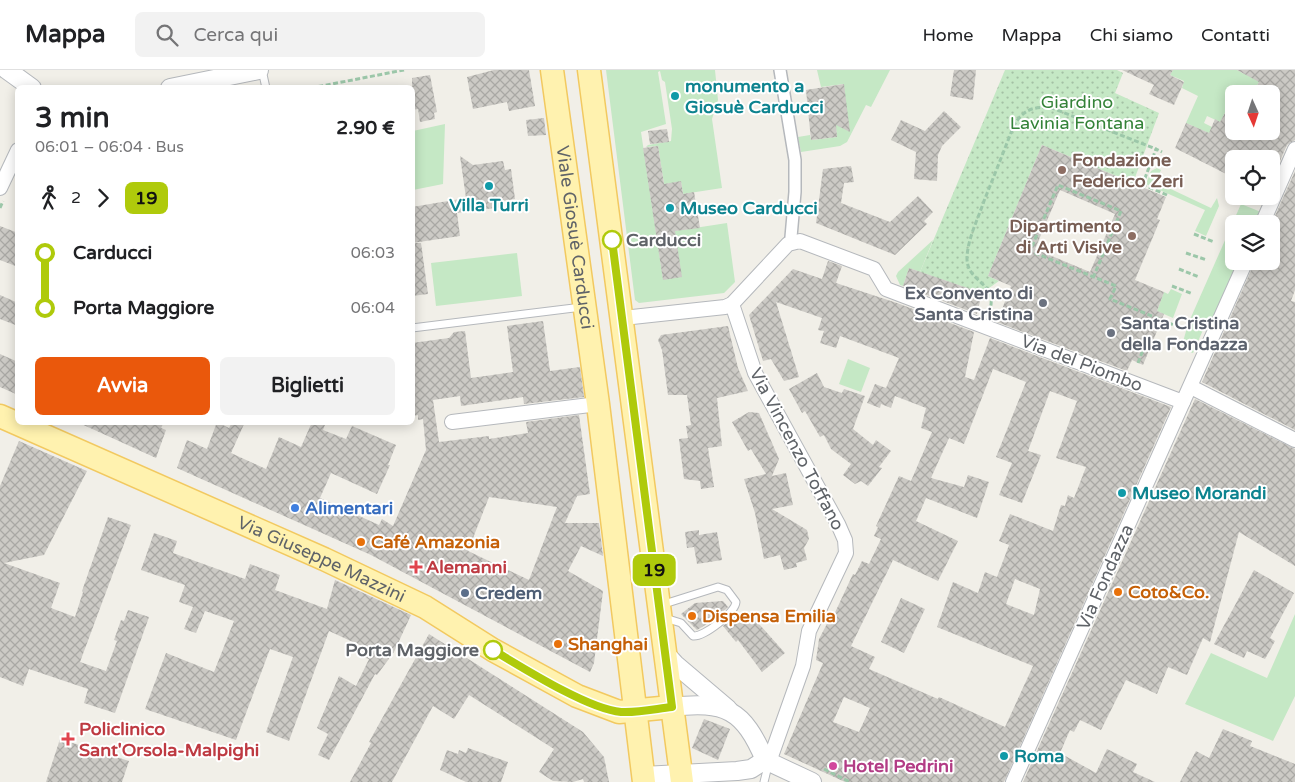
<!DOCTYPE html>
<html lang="it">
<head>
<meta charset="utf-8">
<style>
	:root { --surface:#fff; --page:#f2f2f2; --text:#202124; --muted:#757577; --line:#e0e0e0; --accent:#ea580c }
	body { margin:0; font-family:"Varela Round",sans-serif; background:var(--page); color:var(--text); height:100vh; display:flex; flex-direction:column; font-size:19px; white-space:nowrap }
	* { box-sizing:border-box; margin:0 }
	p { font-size:16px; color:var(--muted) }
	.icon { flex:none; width:28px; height:28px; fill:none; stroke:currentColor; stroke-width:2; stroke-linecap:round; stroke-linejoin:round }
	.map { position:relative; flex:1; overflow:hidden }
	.panel { position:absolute; left:15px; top:15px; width:400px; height:340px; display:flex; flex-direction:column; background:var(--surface); border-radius:8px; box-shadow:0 2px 12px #0003 }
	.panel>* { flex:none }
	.badge { padding:0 10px; border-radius:8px; font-size:18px; line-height:32px }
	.needle { width:32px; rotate:177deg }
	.fabs { position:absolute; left:1225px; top:15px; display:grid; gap:10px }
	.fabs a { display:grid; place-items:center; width:55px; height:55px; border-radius:8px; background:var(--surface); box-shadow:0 2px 12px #0003; font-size:25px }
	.map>.badge { position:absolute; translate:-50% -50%; box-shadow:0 0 0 2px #fff }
	.legs { display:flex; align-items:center; gap:8px; height:55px; padding:0 20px; font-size:16px }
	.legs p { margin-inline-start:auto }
	.overview { display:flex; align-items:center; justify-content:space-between; height:85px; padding:0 20px }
	h1 { font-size:28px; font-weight:800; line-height:38px }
	.action { display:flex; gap:10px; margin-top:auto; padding:10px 20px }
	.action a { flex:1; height:58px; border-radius:8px; background:var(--accent); color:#fff; font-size:20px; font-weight:800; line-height:58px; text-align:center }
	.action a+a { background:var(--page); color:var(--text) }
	ul { padding:0 20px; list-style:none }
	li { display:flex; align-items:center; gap:18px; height:55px; font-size:19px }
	li i { display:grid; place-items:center; width:8px; height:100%; margin:0 6px; background:currentColor }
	li i::after { content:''; width:12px; height:12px; margin:-6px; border:4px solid; border-radius:50%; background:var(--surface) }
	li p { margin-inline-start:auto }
	li:first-child i { background:linear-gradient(#0000 50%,currentColor 0) }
	li:last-child i { background:linear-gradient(currentColor 50%,#0000 0) }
	header { display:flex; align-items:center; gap:30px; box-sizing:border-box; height:70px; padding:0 25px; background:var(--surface); border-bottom:1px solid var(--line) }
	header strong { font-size:24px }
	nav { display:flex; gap:28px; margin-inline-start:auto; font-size:18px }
	.search { width:350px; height:45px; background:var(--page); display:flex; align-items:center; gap:12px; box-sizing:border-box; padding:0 18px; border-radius:8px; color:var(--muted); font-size:19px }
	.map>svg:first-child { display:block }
</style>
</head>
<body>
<header>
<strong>Mappa</strong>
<div class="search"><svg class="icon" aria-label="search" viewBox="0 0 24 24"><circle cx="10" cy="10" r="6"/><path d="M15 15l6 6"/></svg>Cerca qui</div>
<nav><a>Home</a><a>Mappa</a><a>Chi siamo</a><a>Contatti</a></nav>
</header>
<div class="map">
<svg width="1295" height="712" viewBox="0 0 1295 712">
	<defs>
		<pattern id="park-dots" width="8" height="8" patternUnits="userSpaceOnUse" patternTransform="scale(1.25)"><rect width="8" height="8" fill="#c5e8c5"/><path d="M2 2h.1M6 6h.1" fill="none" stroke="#a3c0a4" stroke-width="1.8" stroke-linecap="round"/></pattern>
		<pattern id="building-cross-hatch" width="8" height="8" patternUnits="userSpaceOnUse" patternTransform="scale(1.25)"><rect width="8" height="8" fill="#cccac5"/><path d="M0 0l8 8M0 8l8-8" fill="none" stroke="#a9a8a4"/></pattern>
	</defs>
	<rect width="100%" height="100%" fill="#f1efe8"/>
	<g fill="#c5e8c5">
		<polygon points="606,0 715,0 718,30 712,49 722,118 683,124 681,112 664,114 658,76 646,77 648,75 671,71 672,59 665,12 662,10 660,1 658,2 666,54 641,62 663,209 675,161 727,153 735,212 724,223 639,233 635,230"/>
		<polygon points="817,0 890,0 871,37 866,35 847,72 840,76 801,82 798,67 810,65 811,70 837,67 834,42 844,14 821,17"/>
		<polygon points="1173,0 1237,0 1244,4 1246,0 1266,0 1255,19 1248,21 1247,24 1234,24 1234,33 1231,32 1220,52 1207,46 1204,53 1216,59 1213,65 1186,53 1198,26 1182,18 1184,11 1170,5"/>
		<polygon points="445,54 443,114 413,120 413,61"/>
		<polygon points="1157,98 1161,100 1156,112 1211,138 1217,128 1219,136 1206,166 1195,161 1205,140 1146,114 1151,101"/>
		<polygon points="1241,134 1261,142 1256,154 1234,154 1234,191 1240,191 1211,263 1203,260 1193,283 1181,279 1188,254"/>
		<polygon points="933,170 920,202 909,198 903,216 900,215 896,206 898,202"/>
		<polygon points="517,183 522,226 436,236 431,193"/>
		<polygon points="1171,219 1182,224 1173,248 1157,241 1164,222 1168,224"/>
		<polygon points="848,289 870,298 861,322 839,314"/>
		<polygon points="1295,544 1295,626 1273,671 1185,634 1211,583 1267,608"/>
	</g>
	<polygon fill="url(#park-dots)" points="1005,0 1117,0 1123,3 1115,23 1159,43 1133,113 1042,75 988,206 999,211 982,223 920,202"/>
	<g fill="url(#building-cross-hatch)" fill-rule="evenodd">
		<polygon points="494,0 529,0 535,36 509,41 507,32 473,39 467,7"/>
		<polygon points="954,0 976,0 973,30 950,26"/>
		<polygon points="1122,0 1173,0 1170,5 1184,12 1174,35 1149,24 1154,15"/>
		<polygon points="1237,0 1295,0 1295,70 1287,75 1271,111 1271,89 1234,89 1234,108 1175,78 1186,53 1209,63 1215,49 1220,52 1234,27 1234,61 1271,61 1271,24 1264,24 1255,19 1259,12"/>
		<polygon points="430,5 437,42 434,43 435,49 420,52 418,39 412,40 412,8"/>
		<polygon points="844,14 850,62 836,55 837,67 811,70 806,20"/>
		<polygon points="944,41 961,57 942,76 938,85 937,111 914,109 916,82 891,70 901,50 925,61"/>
		<polygon points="544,48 546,65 528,66 526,50"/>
		<polygon points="667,59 669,72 650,74 648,61"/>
		<path d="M1042 75 1166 127 1157 149 1160 150 1135 210 1164 222 1157 241 1164 244 1143 295 1132 290 1127 301 997 252 1011 216 988 206ZM1060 120 1115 144 1090 202 1035 179Z"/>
		<polygon points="658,76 664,114 681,111 683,124 694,122 700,158 675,161 682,207 663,210 643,78"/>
		<polygon points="460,86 473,95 503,91 505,100 511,99 515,129 501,131 502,137 457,143 460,166 412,173 412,137 466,128"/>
		<polygon points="851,96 854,112 844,113 841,133 890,152 918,126 933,142 924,151 927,154 895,185 816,153 823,99"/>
		<polygon points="1295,101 1295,220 1291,231 1295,232 1295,360 1202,312 1255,191 1271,191 1271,155"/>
		<polygon points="0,156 18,163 18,197 0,190"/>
		<polygon points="412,173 421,173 428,224 412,226"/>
		<path d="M828 191 842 196 836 213 897 233 974 262 965 307 974 310 990 268 1171 337 1004 712H845L784 684 823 593 816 590 819 569 830 548 832 549 853 504 855 505 862 491 869 494 881 469 874 466 878 457 876 456 899 406 911 411 932 362 921 358 926 338 895 326 891 338 881 334 880 338 867 333 875 314 886 318 899 288 840 266 836 278 820 273 824 261 818 260 822 248 776 232 799 307 784 311 771 289 763 291 749 245 793 199 822 209ZM993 299 1026 312 996 387 1012 393 999 425 1022 433 1041 385 1028 381 1050 321 1077 331 1056 388 1086 397 1074 428 1068 425 1065 436 1061 435 1053 461 1010 444 999 471 1009 475 997 507 985 502 978 523 953 512 937 557 1033 596 1005 657 939 627 938 629 869 599 875 587 851 576 893 490 938 511 958 471 916 451 926 428 977 448 989 412 968 405 964 417 931 408 949 368 964 374ZM1015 509 1040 519 1034 545 1006 534ZM844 627 870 638 859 662 833 652Z"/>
		<polygon points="909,198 982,223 977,244 903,216"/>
		<polygon points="0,225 18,233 18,256 0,249"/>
		<path d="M543 251 550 301 580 297 584 327 524 334 523 327 461 336 460 326 433 330 439 372 489 366V369L528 363 526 352 579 345 590 424 577 426 565 453H599L603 486 581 476 568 501 603 521 594 593 590 602 371 485 177 398 187 370 207 379 217 352 229 358 232 352H245L231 383 266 399 279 367 301 377 312 352H326L323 360 346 369 352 356 396 375 388 395H390L377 424 331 403 320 428 379 455 382 449 393 456 426 380 423 349 418 350V345L412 346V273L449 268 454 262 465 261 471 308 513 302 507 256ZM489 427 557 437 529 510 468 481Z"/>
		<polygon points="728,256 738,298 748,321 717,328 722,376 708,378 714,417 701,419 700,411 684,409 679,369 688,368 686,356 691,355 687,325 668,325 662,280 658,270 661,265"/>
		<polygon points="0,284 18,292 18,325 0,317"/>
		<polygon points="817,303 824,317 842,323 844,319 865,326 853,359 873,375 876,370 891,381 879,397 882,398 868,416 861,411 855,414 843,405 851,394 831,379 824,365 820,367 805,341 802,343 789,319"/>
		<polygon points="1195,329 1295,379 1295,496 1239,462 1210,572 1203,568 1187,605 1168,597 1157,624 1126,610 1101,660 1080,650 1074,662 1070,660 1060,683 1096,703 1107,679 1137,694 1133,702 1155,712 1023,712"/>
		<polygon points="749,342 759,343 779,389 772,406 786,403 793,435 772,439 807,460 809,469 804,478 807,490 796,493 797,497 784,500 780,485 764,489 755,443 744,409 766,404 751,379 748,381 732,352"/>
		<polygon points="77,352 164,352 161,358 166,360 156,388"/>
		<polygon points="19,371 87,401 44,485 4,493 60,513 51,538 75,547 83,522 82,521 108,447 131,455 80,592 106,601 117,571 114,570 121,550 124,551 128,540 149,547 115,643 84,633 88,619 29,599 23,616 0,607 0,416"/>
		<polygon points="699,460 699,465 717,462 722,490 697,494 694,477 687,478 685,462"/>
		<polygon points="154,463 177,471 173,483 245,509 250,494 280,505 275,520 327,539 335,510 411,545 394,582 377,605 375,604 329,690 318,685 328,664 317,658 339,606 356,616 369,589 362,587 366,578 329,561 289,671 266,662 293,587 270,579 236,670 145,639 166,583 214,602 234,551 205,541 196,563 184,559 193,537 179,532 185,515 141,500"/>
		<polygon points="1254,500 1294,523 1270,568 1275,571 1265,589 1247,581 1244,588 1214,574"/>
		<polygon points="901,528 925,539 904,583 881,572"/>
		<polygon points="723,531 728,537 726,539 715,549 697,560 681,544 695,533"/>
		<polygon points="752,543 760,553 759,554 785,583 762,602 738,570 736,572 723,556 734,546 740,553"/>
		<polygon points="429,564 583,662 604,687 609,712 584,712 583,709 573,712 553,711 539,702 554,679 469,625 454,649 433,636 392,712 350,712 371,673 369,672"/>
		<polygon points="704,649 730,659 718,690 692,678"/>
		<polygon points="1223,659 1252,671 1250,676 1295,694 1295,712 1180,712 1196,681 1209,688"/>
		<polygon points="60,669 129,691 122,712 46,712"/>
		<polygon points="468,678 508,692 501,712 466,712 440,700 447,680 458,684 459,680 466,683"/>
	</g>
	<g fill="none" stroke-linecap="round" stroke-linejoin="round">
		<defs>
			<g id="service">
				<polyline points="262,0 266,18"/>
				<polyline points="412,258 582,237"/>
				<path d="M661 535 718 517 727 520 736 532C735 543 704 567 693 566L681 553 665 548"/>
				<polyline points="764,712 769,692"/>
			</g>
			<polyline id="pedestrian" points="780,0 795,90 795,122 791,167 793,171"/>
			<g id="minor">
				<polyline points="0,118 18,80"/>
				<polyline points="1262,154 1295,79"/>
				<polyline points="732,234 755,303 838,454 845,470 846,483 809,561 803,596 769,692"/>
				<polyline points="623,248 725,237 732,234 788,174 800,171 874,199 886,219 1183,332"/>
				<polyline points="1191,317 1295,370"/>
				<polyline points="452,352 598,334"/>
				<polyline points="1013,712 1246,191"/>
			</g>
			<g id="tertiary">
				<polyline points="7,0 32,18"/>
				<polyline points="170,18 259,0"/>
				<polyline points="665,583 675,594 728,639"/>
				<path d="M671 637C726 631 743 639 765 690"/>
				<polyline points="765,690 812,712"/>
				<polyline points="643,706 737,701 751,699 765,690"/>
			</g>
			<g id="primary">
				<path id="s1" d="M552 0 598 334 644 712"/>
				<polyline points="589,0 682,712"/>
				<path id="s2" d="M0 346 324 489 425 537 493 580 577 626 619 642 671 637"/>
			</g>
		</defs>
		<use href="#service" stroke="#b5b8bc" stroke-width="9"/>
		<use href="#pedestrian" stroke="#b5b8bc" stroke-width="14"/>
		<use href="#minor" stroke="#b5b8bc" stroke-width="16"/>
		<use href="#tertiary" stroke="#b5b8bc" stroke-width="20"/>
		<use href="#primary" stroke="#f2c960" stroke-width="25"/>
		<g stroke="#9cc7a9" stroke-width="3" stroke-dasharray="5 2.5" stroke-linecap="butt">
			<polyline points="311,18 404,0"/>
			<polyline points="1142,114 1167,125"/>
			<polyline points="1142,116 1156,79 1162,82"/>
			<polyline points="0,138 3,131"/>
			<polyline points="1194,164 1214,172"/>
			<polyline points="1025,179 1030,181"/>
			<polyline points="1186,183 1207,190"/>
			<polyline points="1179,199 1199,207"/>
			<polyline points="1093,208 1121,141 1058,115 1030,181 1116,216 1110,229 1179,257"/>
			<polyline points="1172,216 1193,224"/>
			<path d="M989 243C1000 211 966 214 967 187 968 168 978 149 984 131 994 106 1004 81 1014 55 1024 39 1034 36 1052 38L1156 79"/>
			<polyline points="1138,293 1146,272 1152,275"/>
			<polyline points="824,699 850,712"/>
		</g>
		<use href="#service" stroke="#fff" stroke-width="7"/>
		<use href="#pedestrian" stroke="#fff" stroke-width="11"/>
		<use href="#minor" stroke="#fff" stroke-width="14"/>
		<use href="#tertiary" stroke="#fff" stroke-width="18"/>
		<use href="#primary" stroke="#fff2af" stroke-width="22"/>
	</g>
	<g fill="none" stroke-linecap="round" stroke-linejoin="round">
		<defs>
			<path id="line-1" d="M493 580C523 598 588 639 621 642 638 643 655 639 672 637L612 170"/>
		</defs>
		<use href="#line-1" stroke="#fff" stroke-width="11"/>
		<use href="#line-1" stroke="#afca0b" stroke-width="8"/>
	</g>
	<g fill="#0f9aa8" stroke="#fff" stroke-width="2">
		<circle cx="675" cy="26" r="5"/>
		<circle cx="489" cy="116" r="5"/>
		<circle cx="670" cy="138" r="5"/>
		<circle cx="1122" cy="423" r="5"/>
		<circle cx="1004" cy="686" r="5"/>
	</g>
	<g fill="#8d6e63" stroke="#fff" stroke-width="2">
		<circle cx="1062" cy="100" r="5"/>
		<circle cx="1132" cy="166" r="5"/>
	</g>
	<g fill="#fff" stroke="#afca0b" stroke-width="2.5">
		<circle cx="612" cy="170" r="9"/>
		<circle cx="493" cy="580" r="9"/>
	</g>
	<g fill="#6b7280" stroke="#fff" stroke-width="2">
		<circle cx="1043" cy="233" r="5"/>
		<circle cx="1111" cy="263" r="5"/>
	</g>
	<circle fill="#3f7fe0" stroke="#fff" stroke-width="2" cx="295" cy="438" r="5"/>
	<g fill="#e8710a" stroke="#fff" stroke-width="2">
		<circle cx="361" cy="472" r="5"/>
		<circle cx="1118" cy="522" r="5"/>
		<circle cx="692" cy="546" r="5"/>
		<circle cx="558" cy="574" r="5"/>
	</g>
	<g fill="#e0444e" stroke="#fff" stroke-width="2">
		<path d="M413.5 489.5h5v5h5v5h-5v5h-5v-5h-5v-5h5z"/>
		<path d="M65.5 661.5h5v5h5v5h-5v5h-5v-5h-5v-5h5z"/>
	</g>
	<circle fill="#5c6f8a" stroke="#fff" stroke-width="2" cx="465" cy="523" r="5"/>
	<circle fill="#d1479c" stroke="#fff" stroke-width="2" cx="833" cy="696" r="5"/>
	<g text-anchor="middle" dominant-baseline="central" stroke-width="4" stroke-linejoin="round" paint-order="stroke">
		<g font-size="18" font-weight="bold" fill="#0d838f" stroke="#fff" text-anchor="start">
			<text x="685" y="16">monumento a<tspan x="685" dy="21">Giosuè Carducci</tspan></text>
			<text x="489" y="135" text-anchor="middle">Villa Turri</text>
			<text x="680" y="138">Museo Carducci</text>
			<text x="1132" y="423">Museo Morandi</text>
			<text x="1014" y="686">Roma</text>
		</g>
		<g font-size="18" fill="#348238" stroke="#fff">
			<text x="1077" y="32">Giardino<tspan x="1077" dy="21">Lavinia Fontana</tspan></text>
		</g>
		<g font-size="18" font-weight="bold" fill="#785e54" stroke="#fff" text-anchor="start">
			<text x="1072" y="90">Fondazione<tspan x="1072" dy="21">Federico Zeri</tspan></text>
			<text x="1122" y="156" text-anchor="end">Dipartimento<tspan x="1122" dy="21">di Arti Visive</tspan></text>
		</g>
		<g font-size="18" fill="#5f6368" stroke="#fff">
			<text stroke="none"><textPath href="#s1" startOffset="169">Viale Giosuè Carducci</textPath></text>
			<text transform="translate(1082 293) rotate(21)">Via del Piombo</text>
			<text transform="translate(797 379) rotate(62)">Via Vincenzo Toffano</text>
			<text stroke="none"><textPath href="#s2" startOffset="352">Via Giuseppe Mazzini</textPath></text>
			<text transform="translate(1105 507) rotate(-66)">Via Fondazza</text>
		</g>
		<g font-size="18" font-weight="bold" fill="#5f6368" stroke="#fff" text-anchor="start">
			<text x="626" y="170">Carducci</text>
			<text x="479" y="580" text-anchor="end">Porta Maggiore</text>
		</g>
		<g font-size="18" font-weight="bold" fill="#5b616d" stroke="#fff" text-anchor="end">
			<text x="1033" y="223">Ex Convento di<tspan x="1033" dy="21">Santa Cristina</tspan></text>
			<text x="1121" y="253" text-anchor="start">Santa Cristina<tspan x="1121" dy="21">della Fondazza</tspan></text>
		</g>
		<g font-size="18" font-weight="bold" fill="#366cbe" stroke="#fff" text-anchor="start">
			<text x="305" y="438">Alimentari</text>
		</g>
		<g font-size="18" font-weight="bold" fill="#c56008" stroke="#fff" text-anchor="start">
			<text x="371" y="472">Café Amazonia</text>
			<text x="1128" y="522">Coto&amp;Co.</text>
			<text x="702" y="546">Dispensa Emilia</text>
			<text x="568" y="574">Shanghai</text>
		</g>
		<g font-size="18" font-weight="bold" fill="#be3a42" stroke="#fff" text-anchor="start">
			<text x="426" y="497">Alemanni</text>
			<text x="79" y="659">Policlinico<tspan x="79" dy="21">Sant'Orsola-Malpighi</tspan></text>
		</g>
		<g font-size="18" font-weight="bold" fill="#4e5e75" stroke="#fff" text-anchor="start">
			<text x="475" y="523">Credem</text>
		</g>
		<g font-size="18" font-weight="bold" fill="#b23c85" stroke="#fff" text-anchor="start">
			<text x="843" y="696">Hotel Pedrini</text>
		</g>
	</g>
</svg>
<div class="fabs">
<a><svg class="needle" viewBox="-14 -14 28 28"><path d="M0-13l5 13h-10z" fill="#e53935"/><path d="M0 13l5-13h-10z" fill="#757577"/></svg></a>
<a><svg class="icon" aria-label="locate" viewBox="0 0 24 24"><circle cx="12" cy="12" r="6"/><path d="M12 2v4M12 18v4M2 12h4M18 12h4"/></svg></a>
<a><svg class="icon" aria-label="layers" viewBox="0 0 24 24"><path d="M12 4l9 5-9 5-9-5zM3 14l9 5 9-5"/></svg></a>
</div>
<b class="badge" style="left:654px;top:500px;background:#afca0b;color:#111">19</b>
<section class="panel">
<div class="overview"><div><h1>3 min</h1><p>06:01 – 06:04 · Bus</p></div><b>2.90 €</b></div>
<div class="legs"><svg class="icon" aria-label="walk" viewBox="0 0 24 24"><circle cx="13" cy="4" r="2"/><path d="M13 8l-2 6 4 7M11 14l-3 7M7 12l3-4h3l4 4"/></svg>2<svg class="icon" aria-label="forward" viewBox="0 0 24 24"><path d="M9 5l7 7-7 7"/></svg><b class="badge" style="background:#afca0b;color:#111">19</b></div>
<ul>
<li><i style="color:#afca0b"></i><b>Carducci</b><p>06:03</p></li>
<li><i style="color:#afca0b"></i><b>Porta Maggiore</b><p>06:04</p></li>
</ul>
<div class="action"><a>Avvia</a><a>Biglietti</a></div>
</section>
</div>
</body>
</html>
